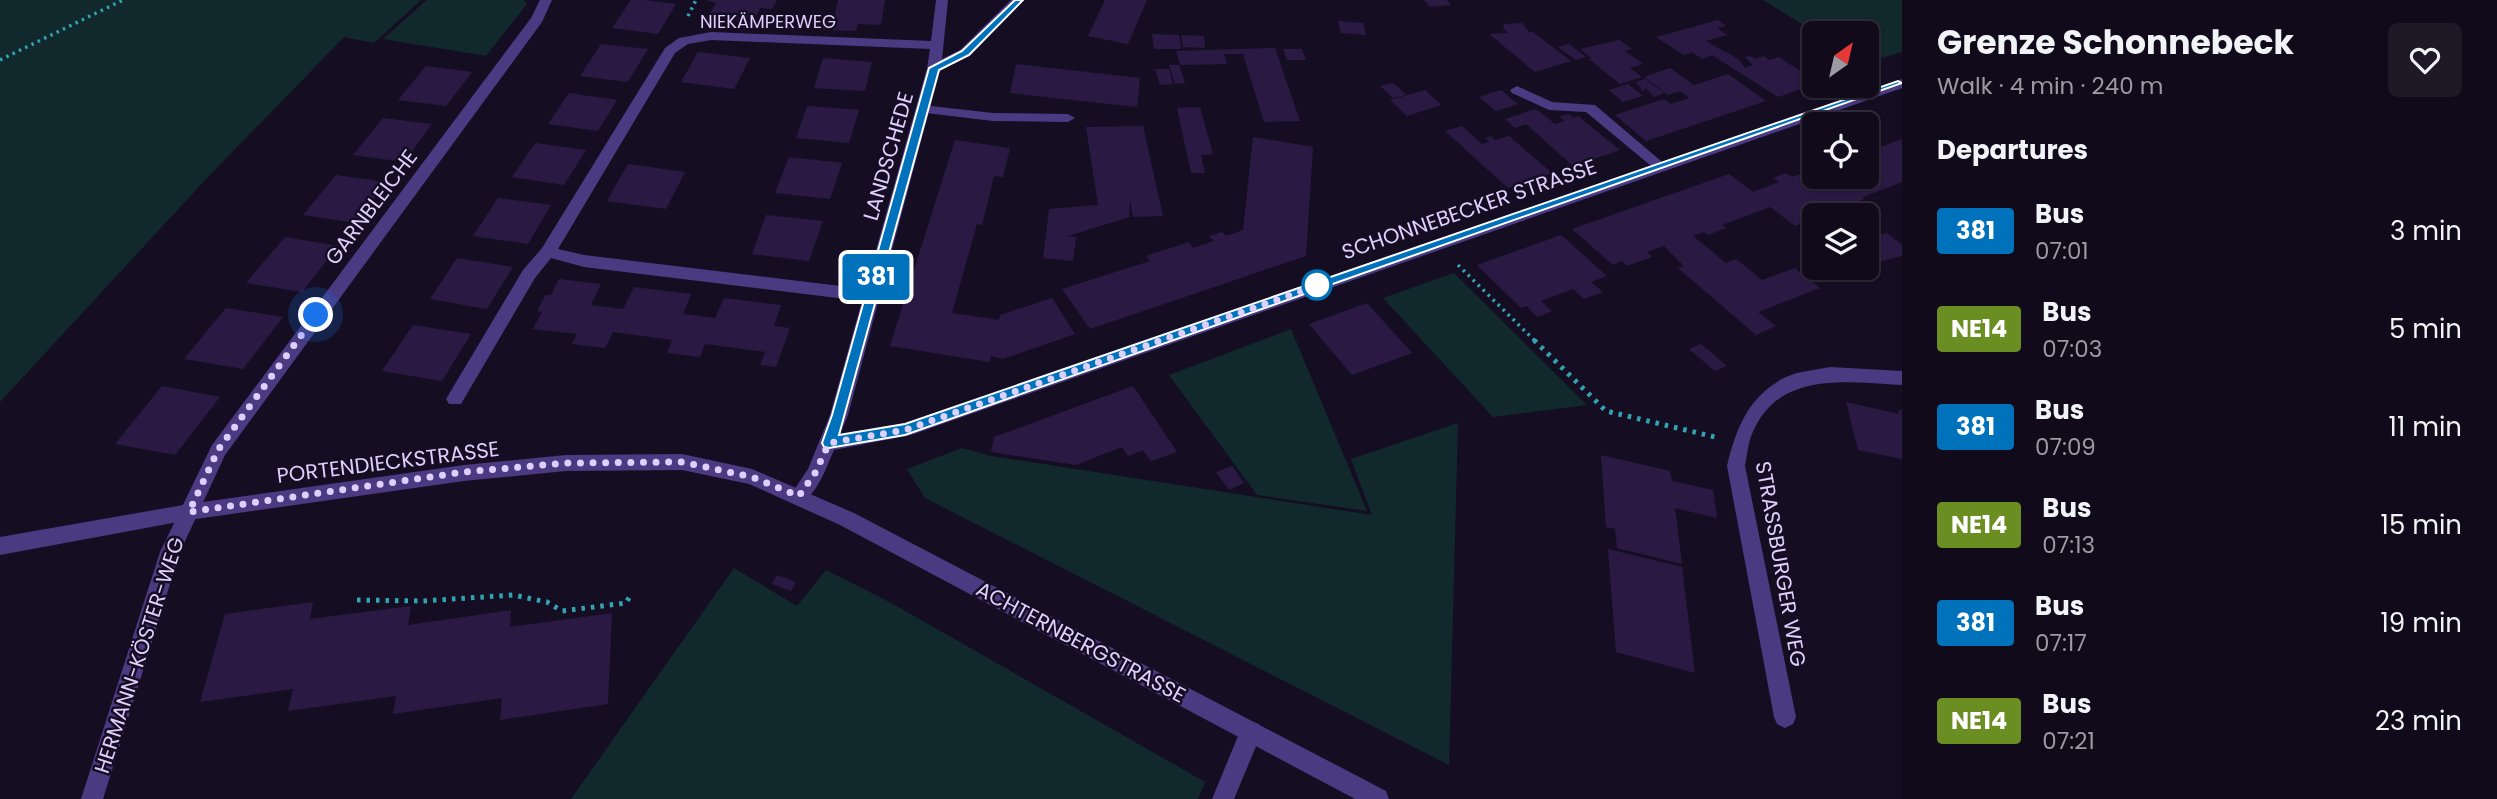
<!DOCTYPE html>
<html lang="en">
<head>
<meta charset="utf-8">
<style>
	:root { --surface:#100a1a; --page:#1e1827; --text:#f1f3f6; --muted:#9c9aa2; --line:#302b39 }
	body { margin:0; font-family:Poppins,sans-serif; background:var(--page); color:var(--text); height:100vh; display:flex; flex-direction:column; font-size:26px; white-space:nowrap }
	* { box-sizing:border-box; margin:0 }
	p { font-size:23px; color:var(--muted) }
	.icon { flex:none; width:38px; height:38px; fill:none; stroke:currentColor; stroke-width:2; stroke-linecap:round; stroke-linejoin:round }
	.map { position:relative; flex:1; overflow:hidden }
	.sheet { display:flex; flex-direction:column; background:var(--surface); width:595px }
	.sheet>* { flex:none }
	.badge { padding:0 14px; border-radius:5px; font-size:24px; line-height:46px }
	.needle { width:46px; rotate:34deg }
	.controls { position:absolute; left:1802px; top:21px; display:grid; gap:14px }
	.controls a { display:grid; place-items:center; width:77px; height:77px; border-radius:10px; background:var(--surface); box-shadow:0 2px 5px #0004,0 0 0 2px var(--line); font-size:35px }
	.you { position:absolute; width:35px; height:35px; margin:-18px; border:5px solid #fff; border-radius:50%; background:#1a73e8; box-shadow:0 0 0 10px #1a73e833 }
	.map>.badge { position:absolute; translate:-50% -50%; box-shadow:0 0 0 4px #fff }
	h2 { padding:0 35px; font-size:26px; line-height:63px }
	.round { display:grid; place-items:center; flex:none; width:74px; height:74px; border-radius:10px; background:var(--page) }
	.summary { display:flex; align-items:center; justify-content:space-between; height:119px; padding:0 35px }
	h1 { font-size:33px; font-weight:700; line-height:52px }
	ul { padding:0; list-style:none }
	li { display:flex; align-items:center; gap:21px; height:98px; padding:0 35px }
	li div { flex:1 }
	li b { display:block; font-size:26px }
	li em { font-style:normal }
	li .badge { min-width:77px; font-weight:700; text-align:center }
	main { display:flex; flex:1; min-height:0 }
	.map>svg:first-child { display:block }
</style>
</head>
<body>
<main>
<div class="map">
<svg width="1902" height="799" viewBox="0 0 1902 799">
	<rect width="100%" height="100%" fill="#150e23"/>
	<g fill="#11292d">
		<polygon points="0,0 421,0 374,43 344,37 207,178 0,402"/>
		<polygon points="427,0 523,0 527,4 486,56 383,39"/>
		<polygon points="1763,0 1902,0 1902,52 1867,62 1867,33 1816,33"/>
		<polygon points="1454,273 1587,405 1493,417 1383,298"/>
		<polygon points="1291,329 1367,511 1257,495 1169,375"/>
		<polygon points="1458,423 1449,765 925,498 907,469 962,448 991,456 1372,515 1351,459"/>
		<polygon points="734,568 797,606 826,570 893,604 1205,782 1198,799 571,799"/>
	</g>
	<g fill="#2a1a43">
		<polygon points="631,0 643,0 676,4 658,34 612,28"/>
		<polygon points="706,0 777,0 772,9 760,8 753,22 708,17 716,3"/>
		<polygon points="838,0 885,0 881,25 858,24 856,31 817,30 819,23 833,23"/>
		<polygon points="1105,0 1147,0 1128,44 1088,36"/>
		<polygon points="1424,0 1447,0 1451,5 1430,7"/>
		<polygon points="1718,20 1726,26 1717,28 1727,35 1706,41 1738,59 1745,68 1753,65 1745,57 1750,56 1756,59 1764,56 1769,60 1779,57 1815,81 1815,84 1778,97 1712,55 1702,59 1692,52 1684,55 1656,37"/>
		<polygon points="1338,21 1363,23 1366,35 1341,33"/>
		<polygon points="1522,23 1529,32 1533,32 1571,61 1535,72 1489,34 1508,33 1503,28 1504,24"/>
		<polygon points="1152,34 1179,35 1181,49 1154,49"/>
		<polygon points="1181,35 1204,36 1205,48 1183,47"/>
		<polygon points="1619,40 1632,49 1625,51 1643,64 1630,68 1642,77 1620,84 1589,59 1592,58 1580,49"/>
		<polygon points="601,44 648,49 628,82 580,76"/>
		<polygon points="1569,44 1586,57 1576,60 1558,47"/>
		<polygon points="1275,48 1300,121 1264,122 1243,54 1224,54 1227,64 1180,65 1176,51"/>
		<polygon points="1283,49 1302,49 1306,60 1287,60"/>
		<polygon points="698,52 750,58 734,89 681,82"/>
		<polygon points="823,58 872,62 865,91 814,88"/>
		<polygon points="1016,64 1140,78 1137,107 1010,93"/>
		<polygon points="1169,65 1179,65 1185,83 1175,84"/>
		<polygon points="426,66 472,72 446,106 398,100"/>
		<polygon points="1670,68 1694,85 1728,74 1766,101 1646,141 1615,115 1664,99 1671,104 1689,98 1680,91 1668,95 1644,77"/>
		<polygon points="1155,69 1169,69 1173,84 1160,85"/>
		<polygon points="1645,79 1664,93 1654,97 1646,88 1643,91 1636,82"/>
		<polygon points="1393,83 1406,95 1393,98 1380,86"/>
		<polygon points="1628,84 1643,96 1623,102 1609,90"/>
		<polygon points="1425,90 1441,105 1407,116 1390,100"/>
		<polygon points="1501,90 1518,104 1496,111 1479,97"/>
		<polygon points="569,93 617,100 598,131 548,124"/>
		<polygon points="807,106 859,110 849,143 796,138"/>
		<polygon points="1200,107 1213,154 1201,155 1205,173 1191,173 1177,108"/>
		<polygon points="1536,109 1555,124 1565,121 1559,117 1569,114 1574,118 1578,116 1620,150 1573,166 1526,124 1515,128 1505,119"/>
		<polygon points="383,118 432,124 404,162 353,155"/>
		<polygon points="1143,126 1163,216 1133,217 1130,200 1129,217 1068,236 1076,237 1073,261 1043,258 1049,209 1098,205 1086,127"/>
		<polygon points="1462,126 1482,144 1489,142 1485,138 1491,136 1495,140 1509,136 1552,173 1508,188 1445,131"/>
		<polygon points="1253,137 1313,147 1306,256 1090,329 1062,289 1150,261 1146,256 1189,242 1193,248 1214,241 1209,236 1222,232 1226,236 1243,230"/>
		<polygon points="1902,139 1902,182 1863,197 1864,199 1815,215 1815,218 1795,226 1770,207 1722,225 1726,228 1708,235 1704,232 1693,236 1726,263 1736,259 1762,280 1795,268 1820,288 1758,312 1776,326 1756,335 1678,268 1684,266 1664,246 1647,252 1652,257 1627,266 1622,261 1613,265 1572,229 1729,174 1753,192 1779,182 1773,178 1786,173 1792,177 1815,169 1815,177 1867,177 1867,152"/>
		<polygon points="955,140 1010,148 1003,177 994,176 982,225 977,224 952,313 999,320 1000,315 1052,298 1075,334 1003,359 991,356 990,362 890,346"/>
		<polygon points="535,143 586,150 564,185 512,177"/>
		<polygon points="789,157 842,163 830,199 775,193"/>
		<polygon points="628,164 685,172 666,209 607,201"/>
		<polygon points="336,175 387,182 355,223 303,215"/>
		<polygon points="498,198 551,205 528,244 473,236"/>
		<polygon points="766,215 823,221 809,261 752,254"/>
		<polygon points="1887,233 1902,245 1902,256 1874,263 1867,257 1867,238"/>
		<polygon points="1561,235 1607,276 1591,282 1603,292 1584,299 1573,289 1541,301 1552,311 1537,317 1527,306 1521,308 1477,265"/>
		<polygon points="285,237 338,246 302,292 246,283"/>
		<polygon points="457,258 513,267 487,309 430,299"/>
		<polygon points="559,279 601,284 591,305 623,309 634,287 691,294 683,314 715,318 724,298 781,305 774,326 790,328 776,367 760,365 765,352 705,344 700,357 667,353 672,340 613,332 605,348 572,344 577,334 533,329 542,312 537,311 545,295 551,295"/>
		<polygon points="1367,303 1412,353 1352,375 1309,324"/>
		<polygon points="226,308 283,317 243,369 184,359"/>
		<polygon points="413,325 471,334 442,381 382,371"/>
		<polygon points="1701,344 1727,366 1715,371 1689,349"/>
		<polygon points="162,386 220,397 175,455 115,444"/>
		<polygon points="1133,386 1177,452 1151,461 1143,450 1128,456 1122,447 1076,465 991,452 994,437"/>
		<polygon points="1846,402 1899,414 1898,410 1902,410 1902,459 1858,450"/>
		<polygon points="1601,455 1670,471 1672,481 1713,490 1717,518 1675,508 1682,564 1617,548 1615,529 1606,527"/>
		<polygon points="1232,466 1244,483 1229,490 1216,472"/>
		<polygon points="1608,549 1682,567 1695,673 1616,652"/>
		<polygon points="777,575 796,582 791,591 772,584"/>
		<polygon points="313,602 310,619 411,606 408,625 511,610 510,627 612,613 608,704 500,720 502,698 393,714 396,696 288,711 293,689 200,702 225,614"/>
	</g>
	<g fill="none" stroke-linecap="round" stroke-linejoin="round">
		<g stroke="#30a4b3" stroke-width="3.5" stroke-dasharray="2.5 4.5" stroke-linecap="butt">
			<polyline points="688,16 696,0"/>
			<polyline points="0,60 123,0"/>
			<polyline points="1458,265 1536,342"/>
		</g>
		<g stroke="#30a4b3" stroke-width="5" stroke-dasharray="3.5 6" stroke-linecap="butt">
			<polyline points="1534,340 1606,411 1715,437"/>
			<polyline points="357,600 423,601 513,595 547,602 562,611 626,603 631,594"/>
		</g>
		<g fill="#493a81" fill-rule="evenodd">
			<polygon points="1517,86 1552,102 1595,105 1668,167 1666,170 1656,170 1586,112 1549,110 1512,93 1510,90"/>
			<polygon points="922,105 993,113 1068,114 1075,118 1068,122 993,121 917,112 917,106"/>
			<polygon points="1251,721 1259,724 1262,732 1234,799 1212,799 1243,724"/>
		</g>
		<g fill="#493a81" fill-rule="evenodd">
			<polygon points="540,0 552,0 542,22 225,455 180,552 103,799 81,799 160,552 212,445 531,18"/>
			<path d="M936 0H948L942 59 960 50 1011 0H1024L970 56 940 70 848 415 840 434 905 423 1902 79V88L911 435 834 450C827 465 813 509 792 502L790 496 808 469 830 415 862 301 584 267 551 258 535 278 461 404H449L446 399 449 394 523 270 542 248 665 48 679 38 711 32 931 41ZM711 40 930 49 927 68 865 289 584 255 558 249 675 53 688 44Z"/>
			<path d="M1830 367 1902 371V385C1847 382 1778 370 1752 434 1748 443 1747 456 1745 466L1796 717 1793 724 1785 728 1777 724 1774 717 1727 466C1736 428 1749 395 1786 377 1799 371 1816 370 1830 367Z"/>
		</g>
		<polygon fill="#493a81" fill-rule="evenodd" points="682,454 752,469 854,513 1386,791 1389,799 1355,799 840,525 749,484 682,470 566,471 464,481 189,520 0,555 0,537 189,504 464,465 566,455"/>
	</g>
	<polygon fill="#0072bc" stroke="#fff" stroke-width="2" points="1015,0 1023,0 969,55 939,70 839,435 905,424 1898,81 1902,83 905,435 829,448 824,447 822,443 832,415 929,68 962,51"/>
	<g fill="none" stroke-linecap="round" stroke-linejoin="round">
		<polyline stroke="#ded0fe" stroke-width="7" stroke-dasharray="0 12.6" points="316,315 218,450 189,512 464,472 566,463 682,462 752,477 799,496 815,473 829,443 905,430 1328,282 1317,285"/>
	</g>
	<circle fill="#fff" stroke="#0072bc" stroke-width="3.5" cx="1317" cy="285" r="14"/>
	<g text-anchor="middle" dominant-baseline="central" stroke-width="5" stroke-linejoin="round" paint-order="stroke">
		<g font-size="18" fill="#ded0fe" stroke="#150e23">
			<text x="768" y="21">NIEKÄMPERWEG</text>
		</g>
		<g font-size="21" fill="#ded0fe" stroke="#150e23">
			<text transform="translate(888 156) rotate(-74)">LANDSCHEDE</text>
			<text transform="translate(371 207) rotate(-53)">GARNBLEICHE</text>
			<text transform="translate(1469 209) rotate(-19)">SCHONNEBECKER STRASSE</text>
			<text transform="translate(388 462) rotate(-7)">PORTENDIECKSTRASSE</text>
			<text transform="translate(1781 564) rotate(80)">STRASSBURGER WEG</text>
			<text transform="translate(1081 642) rotate(28)">ACHTERNBERGSTRASSE</text>
			<text transform="translate(139 655) rotate(-72)">HERMANN-KÖSTER-WEG</text>
		</g>
	</g>
</svg>
<div class="controls">
<a><svg class="needle" viewBox="-14 -14 28 28"><path d="M0-13l5 13h-10z" fill="#e53935"/><path d="M0 13l5-13h-10z" fill="#9c9aa2"/></svg></a>
<a><svg class="icon" aria-label="locate" viewBox="0 0 24 24"><circle cx="12" cy="12" r="6"/><path d="M12 2v4M12 18v4M2 12h4M18 12h4"/></svg></a>
<a><svg class="icon" aria-label="layers" viewBox="0 0 24 24"><path d="M12 4l9 5-9 5-9-5zM3 14l9 5 9-5"/></svg></a>
</div>
<div class="you" style="left:316px;top:315px"></div>
<b class="badge" style="left:876px;top:277px;background:#0072bc;color:#fff">381</b>
</div>
<section class="sheet">
<div class="summary"><div><h1>Grenze Schonnebeck</h1><p>Walk · 4 min · 240 m</p></div><a class="round"><svg class="icon" aria-label="heart" viewBox="0 0 24 24"><path d="M12 20l-8-8c-3-5 5-10 8-4 3-6 11-1 8 4z"/></svg></a></div>
<h2>Departures</h2>
<ul>
<li><span class="badge" style="background:#0072bc;color:#fff">381</span><div><b>Bus</b><p>07:01</p></div><em>3 min</em></li>
<li><span class="badge" style="background:#6b8e23;color:#fff">NE14</span><div><b>Bus</b><p>07:03</p></div><em>5 min</em></li>
<li><span class="badge" style="background:#0072bc;color:#fff">381</span><div><b>Bus</b><p>07:09</p></div><em>11 min</em></li>
<li><span class="badge" style="background:#6b8e23;color:#fff">NE14</span><div><b>Bus</b><p>07:13</p></div><em>15 min</em></li>
<li><span class="badge" style="background:#0072bc;color:#fff">381</span><div><b>Bus</b><p>07:17</p></div><em>19 min</em></li>
<li><span class="badge" style="background:#6b8e23;color:#fff">NE14</span><div><b>Bus</b><p>07:21</p></div><em>23 min</em></li>
</ul>
</section>
</main>
</body>
</html>
